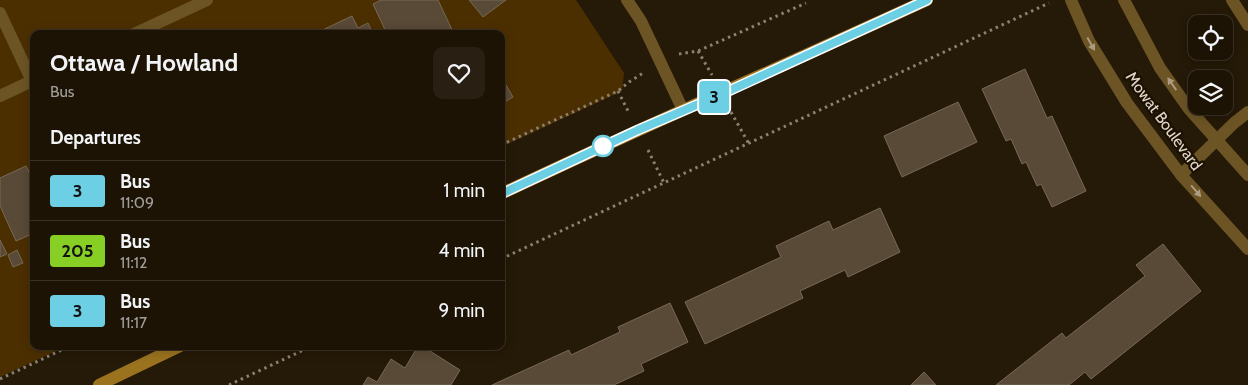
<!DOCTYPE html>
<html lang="en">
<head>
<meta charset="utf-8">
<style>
	:root { --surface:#1c1305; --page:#292013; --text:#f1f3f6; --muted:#a09e9a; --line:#3a3227 }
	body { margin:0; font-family:Cabin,sans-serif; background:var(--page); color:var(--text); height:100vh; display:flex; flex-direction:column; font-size:19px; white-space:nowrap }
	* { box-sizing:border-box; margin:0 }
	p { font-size:16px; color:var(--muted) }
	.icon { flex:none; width:28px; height:28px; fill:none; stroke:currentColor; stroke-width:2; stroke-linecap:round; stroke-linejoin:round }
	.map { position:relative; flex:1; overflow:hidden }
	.panel { position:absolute; left:30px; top:30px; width:475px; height:320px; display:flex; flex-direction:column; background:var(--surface); border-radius:10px; box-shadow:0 2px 12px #0003,0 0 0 1px var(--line) }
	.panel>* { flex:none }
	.badge { padding:0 10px; border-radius:4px; font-size:18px; line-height:32px }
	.fabs { position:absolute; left:1188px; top:15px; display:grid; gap:10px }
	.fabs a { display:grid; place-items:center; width:45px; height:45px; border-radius:10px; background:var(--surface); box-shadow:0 2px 12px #0003,0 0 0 1px var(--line); font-size:25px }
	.map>.badge { position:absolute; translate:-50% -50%; box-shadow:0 0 0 2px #fff }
	h2 { padding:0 20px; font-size:19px; line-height:45px }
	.round { display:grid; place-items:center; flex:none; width:52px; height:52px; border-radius:10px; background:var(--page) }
	.overview { display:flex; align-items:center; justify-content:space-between; height:85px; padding:0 20px }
	h1 { font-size:24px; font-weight:800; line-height:38px }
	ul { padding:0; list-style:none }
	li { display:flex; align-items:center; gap:15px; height:60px; padding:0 20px; border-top:1px solid var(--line) }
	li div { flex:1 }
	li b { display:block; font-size:19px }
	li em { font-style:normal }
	li .badge { min-width:55px; font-weight:700; text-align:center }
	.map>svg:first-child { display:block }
</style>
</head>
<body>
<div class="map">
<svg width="1248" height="385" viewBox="0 0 1248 385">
	<rect width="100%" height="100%" fill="#251907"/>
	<polygon fill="#4c2f00" points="0,0 576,0 624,73 622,91 501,147 501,34 34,34 34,346 67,346 0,377"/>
	<g fill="#594a37" stroke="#786955">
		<polygon points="381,0 438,0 454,34 387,34 373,4"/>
		<polygon points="469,0 506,0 483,17"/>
		<polygon points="352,16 358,28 368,23 373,34 314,34"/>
		<polygon points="1025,69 1047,118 1052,116 1086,191 1052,207 1041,184 1037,186 1026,162 1022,164 1011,139 1006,141 982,89"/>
		<polygon points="506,85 513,97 503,103 501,100 501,88"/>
		<polygon points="958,102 977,142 902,177 884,136"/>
		<polygon points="501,116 506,126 501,128"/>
		<polygon points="26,166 34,182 34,233 16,241 0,206 0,178"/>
		<polygon points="880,208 900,252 848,277 845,270 800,291 803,298 705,344 685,302 781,257 776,246 829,221 833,230"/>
		<polygon points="0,240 7,254 0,257"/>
		<polygon points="1163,244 1201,291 1091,379 1085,372 1069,385 996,385 1062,333 1066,338 1145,276 1136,265"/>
		<polygon points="17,250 23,263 13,267 8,255"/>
		<polygon points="670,303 688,342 641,364 644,371 614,385 492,385 569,350 571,355 620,332 618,327"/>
		<polygon points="418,346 422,346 460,370 451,385 363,385 368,377 377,382 391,359 405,368"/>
		<polygon points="924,372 936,385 911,385"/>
	</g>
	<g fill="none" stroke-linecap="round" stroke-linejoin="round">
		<g stroke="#8b8173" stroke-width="3" stroke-dasharray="2.5 4" stroke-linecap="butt">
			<polyline points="698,51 712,75"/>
			<polyline points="679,54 698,51 806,3"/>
			<polyline points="618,91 628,111"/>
			<polyline points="731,112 749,144"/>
			<polyline points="501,145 618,91 629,82 643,73"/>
			<polyline points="648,150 664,183"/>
			<polyline points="501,259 1049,3"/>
			<polyline points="0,379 70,346"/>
			<polyline points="229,385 312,346"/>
		</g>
		<g stroke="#6c5425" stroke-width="12">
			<polyline points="1232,0 1248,25"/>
			<polyline points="1181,175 1234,123 1248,112"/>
		</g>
		<g stroke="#6c5425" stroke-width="12">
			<polyline points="627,0 641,21 683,110"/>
			<polyline points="1071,0 1089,41 1127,103 1181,175 1248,249"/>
			<polyline points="1124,0 1160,68 1189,109 1248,175"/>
			<polyline points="0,13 32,81"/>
			<polyline points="134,34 207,0"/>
			<polyline points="0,96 34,80"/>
		</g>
		<g stroke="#9b731f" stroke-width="12">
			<path d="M501 194C642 127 785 65 927 0"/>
			<polyline points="99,385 180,346"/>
		</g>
	</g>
	<defs><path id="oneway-solid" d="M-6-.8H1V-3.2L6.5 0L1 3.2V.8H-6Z" transform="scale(1.25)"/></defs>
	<g fill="#ac9c81">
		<use href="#oneway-solid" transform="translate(1091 44) rotate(61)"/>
		<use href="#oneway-solid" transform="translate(1172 84) rotate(-125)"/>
		<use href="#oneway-solid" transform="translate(1196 191) rotate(49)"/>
	</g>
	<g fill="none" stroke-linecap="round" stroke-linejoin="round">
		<defs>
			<polyline id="line" points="501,194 638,130 722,94 927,0"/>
		</defs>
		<use href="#line" stroke="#fff" stroke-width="11"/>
		<use href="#line" stroke="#6ccfe3" stroke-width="8"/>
	</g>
	<circle fill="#fff" stroke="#6ccfe3" stroke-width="2.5" cx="603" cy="146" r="10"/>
	<g text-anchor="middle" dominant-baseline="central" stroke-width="4.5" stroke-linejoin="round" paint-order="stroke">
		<g font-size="16" fill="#e0d7cc" stroke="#1c1001">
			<text transform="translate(1164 121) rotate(54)">Mowat Boulevard</text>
		</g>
	</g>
</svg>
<div class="fabs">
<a><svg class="icon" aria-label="locate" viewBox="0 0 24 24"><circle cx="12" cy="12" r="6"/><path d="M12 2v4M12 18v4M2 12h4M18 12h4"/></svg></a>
<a><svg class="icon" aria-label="layers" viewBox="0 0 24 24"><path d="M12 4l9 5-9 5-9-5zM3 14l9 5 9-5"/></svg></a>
</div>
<b class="badge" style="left:714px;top:97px;background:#6ccfe3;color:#111">3</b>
<section class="panel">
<div class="overview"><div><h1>Ottawa / Howland</h1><p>Bus</p></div><a class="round"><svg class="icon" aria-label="heart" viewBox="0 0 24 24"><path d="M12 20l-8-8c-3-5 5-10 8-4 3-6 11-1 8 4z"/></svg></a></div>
<h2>Departures</h2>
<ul>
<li><span class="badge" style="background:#6ccfe3;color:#111">3</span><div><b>Bus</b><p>11:09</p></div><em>1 min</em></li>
<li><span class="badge" style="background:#87cf25;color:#111">205</span><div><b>Bus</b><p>11:12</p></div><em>4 min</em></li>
<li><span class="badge" style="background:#6ccfe3;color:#111">3</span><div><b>Bus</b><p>11:17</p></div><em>9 min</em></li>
</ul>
</section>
</div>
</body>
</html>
